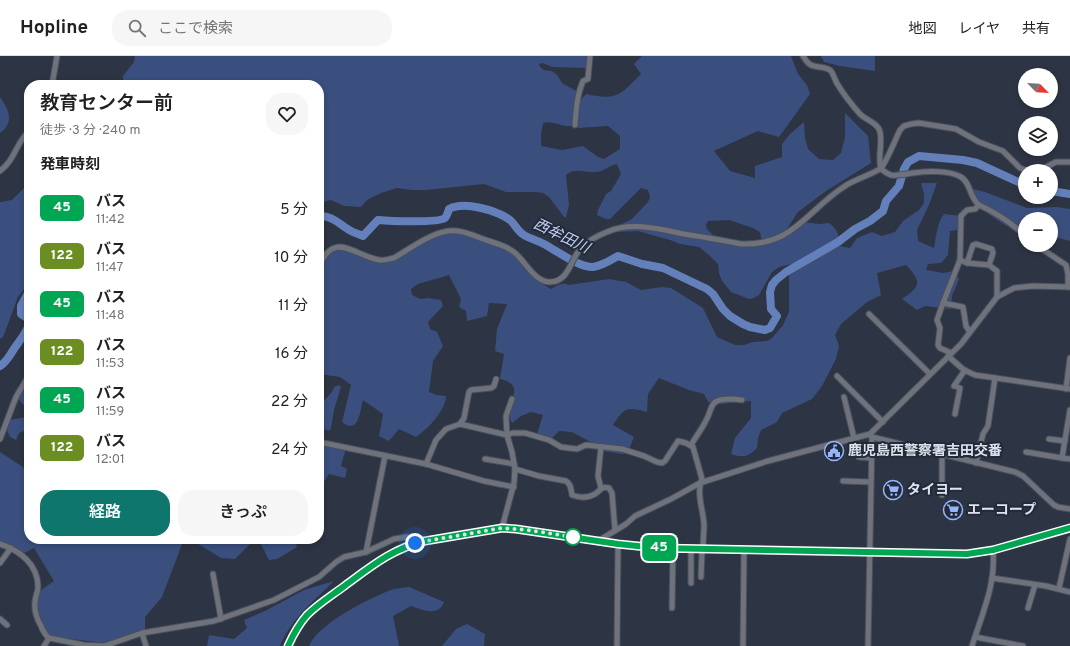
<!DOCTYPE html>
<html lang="ja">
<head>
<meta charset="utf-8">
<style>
	:root { --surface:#fff; --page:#f6f6f6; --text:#202124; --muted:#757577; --line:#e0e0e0; --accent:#0f766e }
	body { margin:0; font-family:Overpass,"Noto Sans JP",sans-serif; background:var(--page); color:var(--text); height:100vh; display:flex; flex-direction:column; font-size:15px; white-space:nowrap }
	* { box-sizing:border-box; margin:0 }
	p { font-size:13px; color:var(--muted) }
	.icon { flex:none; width:22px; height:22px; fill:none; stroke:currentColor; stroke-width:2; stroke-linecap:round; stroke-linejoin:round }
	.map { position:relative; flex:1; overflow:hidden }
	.drawer { position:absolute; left:24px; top:24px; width:300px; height:464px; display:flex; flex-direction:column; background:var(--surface); border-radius:16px; box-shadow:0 2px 6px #0003 }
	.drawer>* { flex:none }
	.badge { padding:0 8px; border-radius:6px; font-size:14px; line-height:26px }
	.needle { width:26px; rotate:114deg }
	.controls { position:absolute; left:1018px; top:12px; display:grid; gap:8px }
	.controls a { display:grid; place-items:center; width:40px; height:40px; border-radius:50%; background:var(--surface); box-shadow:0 2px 6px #0003; font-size:20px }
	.you { position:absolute; width:20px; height:20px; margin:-10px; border:3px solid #fff; border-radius:50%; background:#1a73e8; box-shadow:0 0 0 6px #1a73e833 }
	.map>.badge { position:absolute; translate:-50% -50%; box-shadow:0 0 0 2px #fff }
	h2 { padding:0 16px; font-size:15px; line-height:36px }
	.round { display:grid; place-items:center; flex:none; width:42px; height:42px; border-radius:16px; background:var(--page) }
	.overview { display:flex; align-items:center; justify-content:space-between; height:68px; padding:0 16px }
	h1 { font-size:19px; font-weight:600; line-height:30px }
	.action { display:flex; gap:8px; margin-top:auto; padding:8px 16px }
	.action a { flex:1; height:46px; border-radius:16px; background:var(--accent); color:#fff; font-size:16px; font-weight:600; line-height:46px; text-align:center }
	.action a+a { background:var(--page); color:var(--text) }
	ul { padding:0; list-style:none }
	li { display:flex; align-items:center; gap:12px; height:48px; padding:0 16px }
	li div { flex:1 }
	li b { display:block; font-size:15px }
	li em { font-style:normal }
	li .badge { min-width:44px; font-weight:700; text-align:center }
	header { display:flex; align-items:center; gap:24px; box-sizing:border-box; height:56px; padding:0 20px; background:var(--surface); border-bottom:1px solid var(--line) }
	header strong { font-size:19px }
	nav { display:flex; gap:22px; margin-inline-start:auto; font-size:14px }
	.search { width:280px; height:36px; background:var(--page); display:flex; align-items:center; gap:10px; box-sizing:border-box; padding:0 14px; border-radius:16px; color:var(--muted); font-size:15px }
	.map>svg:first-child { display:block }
</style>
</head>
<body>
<header>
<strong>Hopline</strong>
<div class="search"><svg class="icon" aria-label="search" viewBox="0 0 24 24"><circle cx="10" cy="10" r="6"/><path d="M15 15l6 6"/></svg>ここで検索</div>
<nav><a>地図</a><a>レイヤ</a><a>共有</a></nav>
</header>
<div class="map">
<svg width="1070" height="590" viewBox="0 0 1070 590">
	<rect width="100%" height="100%" fill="#2d3443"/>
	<g fill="#3a4f7e">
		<path d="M135 0H589L587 12 552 11 543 7 539 8 540 11 544 14 552 15 558 20 562 27 578 36 573 70C563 72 553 64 543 67L541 79V90L562 94 583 90 598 101 604 103 620 93V80L608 70 578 72 579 46 586 38C617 45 620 39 641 18L634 8 642 0H791L798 18 807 29 810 38 779 81 758 75 714 95 730 115 755 122V110L782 101V88L790 78 804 66 805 82 808 93 819 103 833 104 841 97 845 81V57L868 80 871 107 826 135 798 156 785 176 762 186 760 176 753 172 729 164 708 165 706 169 707 173 713 179 712 181C680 175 648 164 616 171L632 163 648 146 650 141 648 134 641 132 610 163H606L597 159 598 154 606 138 611 135 621 118 617 108C609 109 603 116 596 116 586 117 574 111 566 119L569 149 566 161H564L549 141 543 137 535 136H506L484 128 426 134H412L397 132 381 137 367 144 361 151 344 150 331 144 326 145 319 150V29H124L123 20 134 6Z"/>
		<polygon points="821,0 875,0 875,15 840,10 824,6"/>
		<path d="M0 41C9 54 15 66 0 77Z"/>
		<polygon points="29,127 29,227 18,241 3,281 0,283 0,146 12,144"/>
		<path d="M921 127H937L929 149 917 174 918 185 934 192C936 181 937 167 944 158L961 160 957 174 950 175 948 199 941 207 928 208 926 214 943 217 954 215 959 223 952 240 951 253 925 250 917 254 902 243C921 230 922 226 906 209L877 217 881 239 867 246 841 268 835 279 839 290 836 303 822 330 812 343 782 357 777 366 761 374 758 382 757 392C748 401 743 402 731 398L735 382 751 362V345L720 348 708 346 704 338 689 334 659 322 648 338 647 356C626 350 624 352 613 369L634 381 628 396 623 398 603 395 587 384 572 376 559 375 550 384 537 378 543 359 531 356 521 360 512 367C511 365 509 361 509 358 507 345 527 329 500 323L504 298 495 295 497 273 507 248 489 247 487 260 467 265 466 255 459 251 461 243 449 219 418 228 411 233 412 239 420 243 428 242 441 244 443 250 428 266 430 273 437 276 443 290 433 305 429 336 437 339 446 340C446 354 427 374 416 381L399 373 389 385 379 380 383 358 363 344C360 354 359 380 342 366L351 329 340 321 319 318V216C321 211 323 206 325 202 337 185 355 200 370 204 375 205 385 206 391 205 397 204 402 200 407 197 416 192 435 180 445 178 463 174 504 190 518 203 530 213 536 226 551 233 558 229 562 226 569 229L609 223 626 226 641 234 662 231 671 232 703 252 717 281 735 289H744L753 286 767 285 772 282 783 269 789 256V218L792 208 779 211 772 216 759 239 754 242 749 243 731 236 722 225 719 217 718 208 708 198 699 191 680 188 670 184 638 175 616 176 620 174 641 172 745 190C771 191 784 183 803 166L819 168 829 167C838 173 839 180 839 190L850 192 857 182 872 176 882 180 895 176 903 165 919 154 924 147V138Z"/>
		<polygon points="969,132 985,136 1027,152 1057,151 1070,153 1070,185 1051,180 1051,163 1025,163 1025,182 978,151"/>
		<polygon points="29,323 29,373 19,377 16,384 10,381 7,374 10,364 26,361 28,354 18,343"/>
		<polygon points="339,329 341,331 334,354 331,372 329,375 321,372 319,350 332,336 334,331"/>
		<polygon points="319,387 346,392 341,410 347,413 345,422 329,418 319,433"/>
		<path d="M0 396 23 411 25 416 29 418V483H184L162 541 145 561V574L104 587 56 581C54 580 52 580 50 579 41 572 33 545 41 535 44 531 50 528 54 525L34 492 24 497 11 489 0 486Z"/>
		<polygon points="190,483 294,483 297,491 277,503 269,504 261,488 251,487 235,503 221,502"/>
		<path d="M334 525C314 545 291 563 280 590H207L209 579 234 583 247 572 244 564 265 555 304 534Z"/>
		<path d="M409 531 444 546C438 561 423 554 411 550L393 560 399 590H309C319 567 368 543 391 534 396 532 403 532 409 531Z"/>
		<polygon points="467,568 485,578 484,590 442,590 456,573"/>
	</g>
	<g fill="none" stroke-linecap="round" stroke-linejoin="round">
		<g stroke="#6480bb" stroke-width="8">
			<polyline points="1051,135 1070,138"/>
			<path d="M319 160C332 159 340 169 351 175 354 177 359 178 363 180L378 164C388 165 439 167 445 162 447 160 448 156 449 153 464 145 496 154 510 164 515 168 518 176 524 179 530 183 537 184 544 188 557 195 578 211 593 211 602 210 611 204 618 200L642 208 663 212 707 233 713 238 723 253 730 260 743 268 750 271 765 274 770 272 777 260 771 253 770 236 772 229 776 224 786 216 838 186 855 173 870 165 883 155 886 145 899 130 904 113 908 106 919 100 963 104 977 107 1025 129"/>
			<polyline points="29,239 27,239 21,250 21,258 29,263"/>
			<path d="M0 310C8 305 10 298 16 290 21 283 25 278 29 269"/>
		</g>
		<defs>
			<g id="minor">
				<path d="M803 0C805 3 807 7 811 9 817 12 826 10 831 15 834 19 835 25 838 29 844 39 852 49 860 58 866 64 875 66 879 73 884 84 877 100 881 113 884 115 887 118 891 119 898 120 906 118 913 117 926 115 949 114 961 121 971 127 969 141 979 149L975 153 967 154 961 160 960 204 943 247 963 251 966 270 970 276"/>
				<polyline points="52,29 57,0"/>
				<path d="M575 69C576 54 577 39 583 25L588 23V22L590 0"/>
				<path d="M0 115C15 104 16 87 29 75"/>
				<polyline points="1038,115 1056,106 1070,106"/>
				<path d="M979 149C997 157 1011 167 1025 179"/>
				<polyline points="1036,189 1066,209 1068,218 1068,231"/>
				<polyline points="960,204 967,207 989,209 997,215 997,241"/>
				<polyline points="967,207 973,189 976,188 992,193 993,197 989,209"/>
				<path d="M319 211C334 174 353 199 379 204 384 205 389 203 394 202 413 191 435 173 457 175 467 176 477 181 486 184 499 188 512 192 520 202 528 211 537 226 550 226 569 226 571 202 581 192 588 185 599 179 607 176 631 165 660 173 684 178 703 181 722 184 741 188 794 190 806 155 845 130 853 124 876 117 881 112 886 107 896 82 900 74L904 70 911 68 919 67 956 73 979 86 1003 95 1020 112 1028 115"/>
				<polyline points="943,247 937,264 940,272 938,289 940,292 951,297"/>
				<polyline points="869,258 930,318"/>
				<polyline points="948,300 964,314 975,319 1070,333"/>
				<polyline points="837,320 883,366"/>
				<polyline points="1066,333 1070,302"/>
				<polyline points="844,341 854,382"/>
				<polyline points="1070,354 1062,402 1070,403"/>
				<polyline points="955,358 960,332 954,330 965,314"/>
				<polyline points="460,368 464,362 469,336 471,334 491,332 494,330 496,323"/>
				<polyline points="870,378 872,381 1015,416 1023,420 1054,449 1058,451 1070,453"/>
				<polyline points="0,383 16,341 29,319"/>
				<polyline points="1049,383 1065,385"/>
				<polyline points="319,386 426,408 484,425 514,431"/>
				<path d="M691 389C697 379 705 369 709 358 711 353 711 348 717 345 724 342 735 343 742 344"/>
				<polyline points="1026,396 1062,402"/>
				<polyline points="859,401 871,402"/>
				<polyline points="485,403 514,408"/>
				<polyline points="976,407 983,378 988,370 995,322"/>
				<path d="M426 408 436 384 446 373 460 368 507 379 513 377H525L549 384 561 391 577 393 586 389 622 393 644 400 657 406 662 407 665 405 678 385 686 387 693 391 702 423C696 436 703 454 704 468 704 476 703 485 703 494"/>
				<path d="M515 413 539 420 566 425C571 428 571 433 572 439 580 442 588 442 595 438 601 434 601 430 609 432L612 437 615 474"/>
				<polyline points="843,425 870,426"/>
				<polyline points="601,432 598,420 601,391"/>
				<polyline points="942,439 942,398"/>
				<polyline points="502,472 514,427 515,413 512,396 507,379 506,360 512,343"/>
				<polyline points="598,485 626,468 635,460 671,443 700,427 768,405 870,378 961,288 997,241 1014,232 1033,230 1070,231"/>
				<path d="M0 488C19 494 38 508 38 531 38 536 35 541 35 546 34 554 37 563 41 570 43 575 45 579 49 582L84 589 104 590 142 577 214 565 274 544 319 521 336 506 344 501 366 496 394 483 406 481H417L425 485"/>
				<polyline points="366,496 385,400"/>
				<polyline points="0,507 11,492"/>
				<polyline points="213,518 221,563"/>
				<polyline points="701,521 702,494"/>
				<polyline points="992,522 1046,530 1070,536"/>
				<polyline points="691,527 691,493"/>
				<polyline points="1059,532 1070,483"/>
				<polyline points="672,552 673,493"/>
				<polyline points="1028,552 1035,529"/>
				<polyline points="0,563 7,569"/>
				<polyline points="142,577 146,590"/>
				<polyline points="975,581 1023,590"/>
				<polyline points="44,590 49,582"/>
				<polyline points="617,590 618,488"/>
				<polyline points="743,590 744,494"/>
				<polyline points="868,590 872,381"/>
				<path d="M972 590C982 558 996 529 993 494"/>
			</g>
			<path id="major" d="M288 590C293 579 299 568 307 559 319 548 333 539 346 529 371 511 394 492 425 485L502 472 516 473 610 487 657 492 967 498 993 494 1070 472"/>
		</defs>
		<use href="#minor" stroke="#49505e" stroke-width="7"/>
		<use href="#major" stroke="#49505e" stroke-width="8"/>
		<use href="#minor" stroke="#6f727a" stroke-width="5"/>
		<use href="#major" stroke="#a8b0c0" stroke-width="6"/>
	</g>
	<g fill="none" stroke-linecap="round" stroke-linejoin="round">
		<defs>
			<path id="line" d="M288 590C293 579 299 568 307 559 318 548 331 540 343 531 369 512 393 492 425 485L502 472 516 473 618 488 657 492 967 498 993 494 1070 472"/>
		</defs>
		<use href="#line" stroke="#fff" stroke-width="9"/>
		<use href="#line" stroke="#00a651" stroke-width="6"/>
		<polyline stroke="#dde2ec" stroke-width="4" stroke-dasharray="0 7.2" points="415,487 502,472 528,474 573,481"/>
	</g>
	<defs>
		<symbol id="civic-ring" viewBox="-11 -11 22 22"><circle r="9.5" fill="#232a39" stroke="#95b6fd" stroke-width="1.5"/><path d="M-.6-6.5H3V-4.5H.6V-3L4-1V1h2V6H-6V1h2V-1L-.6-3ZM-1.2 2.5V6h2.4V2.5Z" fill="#95b6fd"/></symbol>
		<symbol id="supermarket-ring" viewBox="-11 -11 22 22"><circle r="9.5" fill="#232a39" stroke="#95b6fd" stroke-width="1.5"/><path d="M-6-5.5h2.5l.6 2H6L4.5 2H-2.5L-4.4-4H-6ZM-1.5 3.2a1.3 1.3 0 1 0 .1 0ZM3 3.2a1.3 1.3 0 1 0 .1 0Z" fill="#95b6fd"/></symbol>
	</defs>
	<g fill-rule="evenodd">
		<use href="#civic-ring" x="823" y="384" width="22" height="22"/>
		<use href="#supermarket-ring" x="882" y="423" width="22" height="22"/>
		<use href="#supermarket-ring" x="942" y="443" width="22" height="22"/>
	</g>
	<circle fill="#fff" stroke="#00a651" stroke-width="2" cx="573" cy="481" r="8"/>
	<g text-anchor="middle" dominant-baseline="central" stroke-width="4" stroke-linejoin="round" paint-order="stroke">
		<g font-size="14" font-weight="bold" fill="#dde2ec" stroke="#232a39" text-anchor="start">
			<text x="848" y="395">鹿児島西警察署吉田交番</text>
			<text x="907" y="434">タイヨー</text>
			<text x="967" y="454">エーコープ</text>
		</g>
		<g font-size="15" font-style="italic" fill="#c0d1f3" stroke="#232a39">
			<text transform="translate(561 181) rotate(26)">西牟田川</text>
		</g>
	</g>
</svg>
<div class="controls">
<a><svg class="needle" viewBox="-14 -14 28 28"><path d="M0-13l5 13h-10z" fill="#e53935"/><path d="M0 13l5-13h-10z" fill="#757577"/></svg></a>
<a><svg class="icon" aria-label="layers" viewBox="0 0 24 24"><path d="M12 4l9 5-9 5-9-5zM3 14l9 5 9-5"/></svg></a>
<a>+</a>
<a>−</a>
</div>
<div class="you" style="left:415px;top:487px"></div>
<b class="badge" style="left:659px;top:492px;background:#00a651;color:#fff">45</b>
<section class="drawer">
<div class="overview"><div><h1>教育センター前</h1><p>徒歩 · 3 分 · 240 m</p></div><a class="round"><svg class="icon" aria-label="heart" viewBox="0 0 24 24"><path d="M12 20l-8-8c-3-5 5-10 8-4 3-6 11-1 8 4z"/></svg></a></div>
<h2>発車時刻</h2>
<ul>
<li><span class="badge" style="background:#00a651;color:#fff">45</span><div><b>バス</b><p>11:42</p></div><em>5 分</em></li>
<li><span class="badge" style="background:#6b8e23;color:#fff">122</span><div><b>バス</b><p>11:47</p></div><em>10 分</em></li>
<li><span class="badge" style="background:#00a651;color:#fff">45</span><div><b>バス</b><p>11:48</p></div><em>11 分</em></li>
<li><span class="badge" style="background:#6b8e23;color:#fff">122</span><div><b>バス</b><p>11:53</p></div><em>16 分</em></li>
<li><span class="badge" style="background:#00a651;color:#fff">45</span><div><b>バス</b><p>11:59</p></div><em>22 分</em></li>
<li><span class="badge" style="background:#6b8e23;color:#fff">122</span><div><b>バス</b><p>12:01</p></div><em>24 分</em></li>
</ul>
<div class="action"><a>経路</a><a>きっぷ</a></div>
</section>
</div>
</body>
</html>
